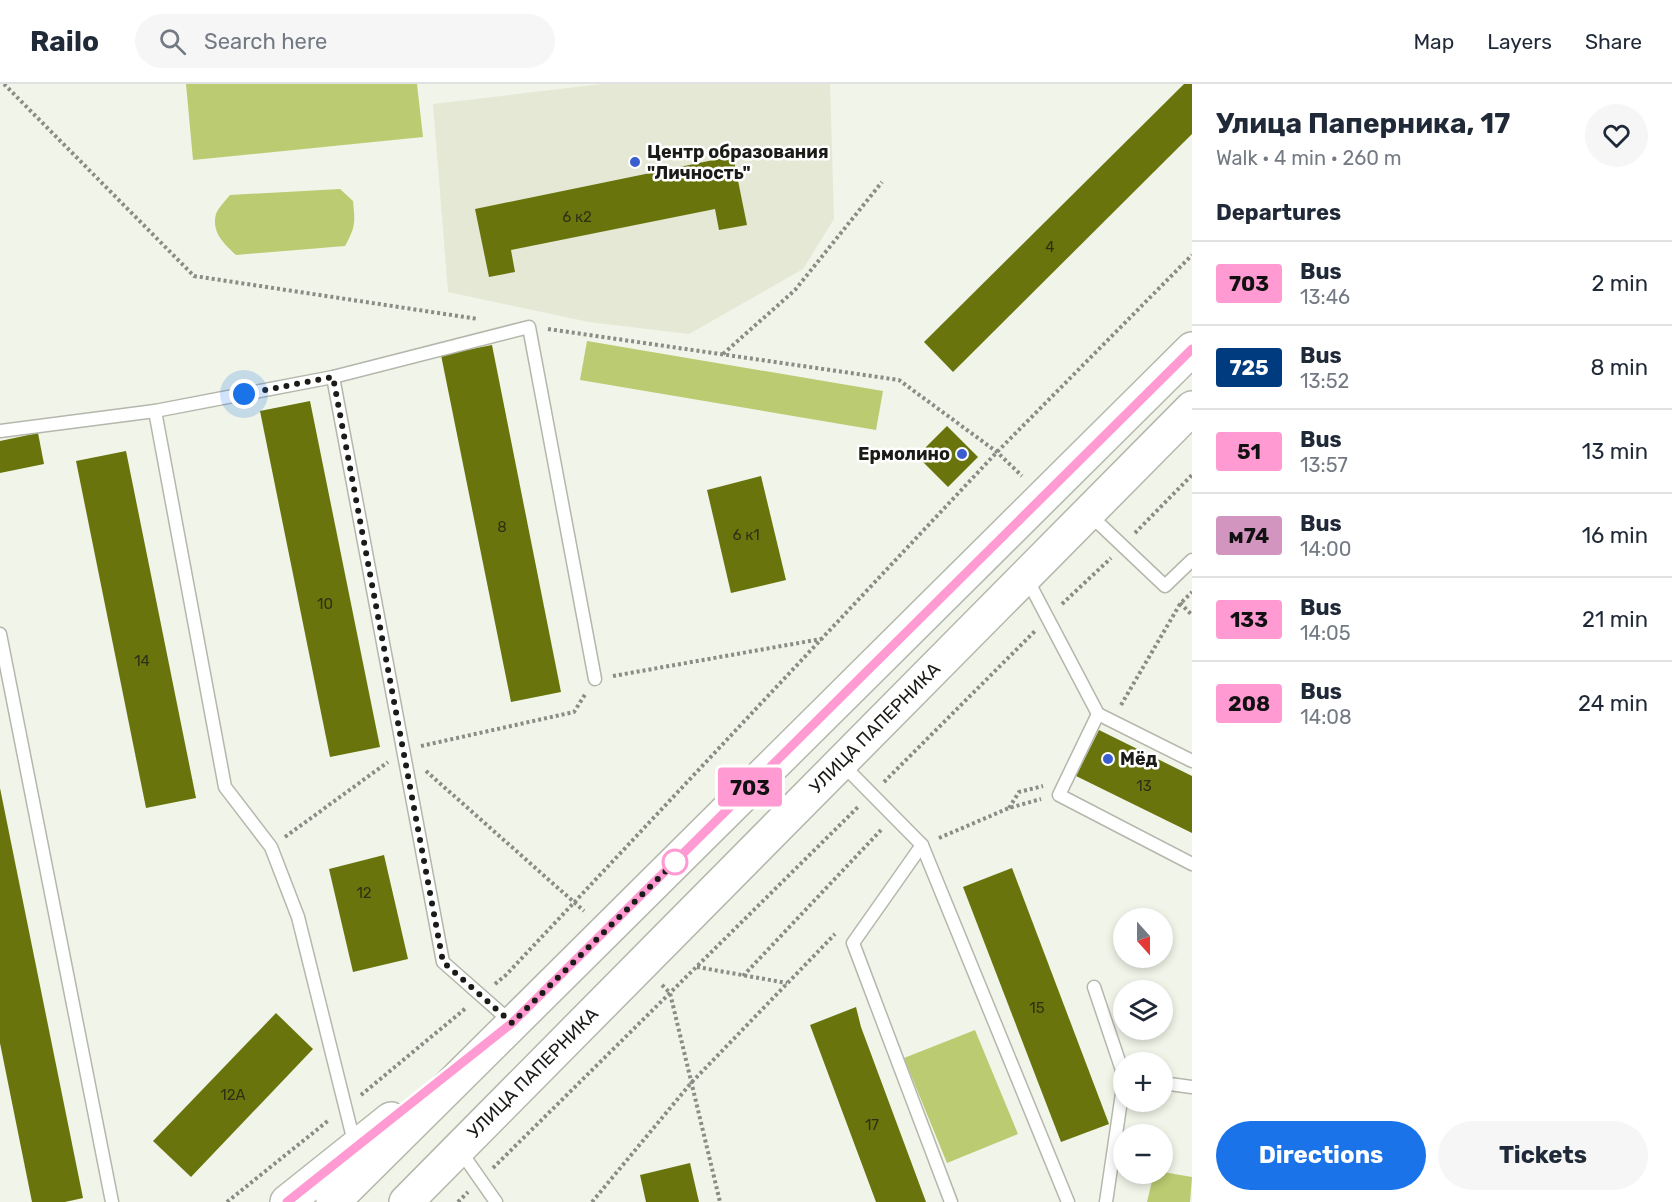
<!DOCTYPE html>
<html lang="en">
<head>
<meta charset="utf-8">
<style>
	:root { --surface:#fff; --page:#f6f6f7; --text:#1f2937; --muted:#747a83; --line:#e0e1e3; --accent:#1a73e8 }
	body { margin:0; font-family:Rubik,sans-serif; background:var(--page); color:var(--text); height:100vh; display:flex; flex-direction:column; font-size:22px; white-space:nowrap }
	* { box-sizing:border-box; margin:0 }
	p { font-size:20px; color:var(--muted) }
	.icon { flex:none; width:33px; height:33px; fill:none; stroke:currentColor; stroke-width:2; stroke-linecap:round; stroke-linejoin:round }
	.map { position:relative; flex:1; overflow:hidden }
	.sheet { display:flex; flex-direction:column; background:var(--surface); width:480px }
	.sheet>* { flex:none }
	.badge { padding:0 12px; border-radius:4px; font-size:21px; line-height:39px }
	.needle { width:39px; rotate:159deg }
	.controls { position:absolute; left:1113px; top:824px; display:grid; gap:12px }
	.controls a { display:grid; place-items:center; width:60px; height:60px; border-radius:50%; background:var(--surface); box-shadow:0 3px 9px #0003; font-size:30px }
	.you { position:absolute; width:30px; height:30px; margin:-15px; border:4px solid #fff; border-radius:50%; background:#1a73e8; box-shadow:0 0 0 9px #1a73e833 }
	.map>.badge { position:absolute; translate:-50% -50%; box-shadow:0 0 0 3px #fff }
	h2 { padding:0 24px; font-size:22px; line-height:54px }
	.round { display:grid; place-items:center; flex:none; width:63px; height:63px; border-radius:32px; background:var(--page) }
	.summary { display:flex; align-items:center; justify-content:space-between; height:102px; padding:0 24px }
	h1 { font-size:28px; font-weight:700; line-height:45px }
	.cta { display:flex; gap:12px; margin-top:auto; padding:12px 24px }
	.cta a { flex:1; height:69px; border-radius:36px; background:var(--accent); color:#fff; font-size:24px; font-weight:700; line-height:69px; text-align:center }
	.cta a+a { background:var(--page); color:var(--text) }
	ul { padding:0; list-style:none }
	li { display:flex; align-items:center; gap:18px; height:84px; padding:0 24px; border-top:2px solid var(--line) }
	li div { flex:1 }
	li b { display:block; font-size:22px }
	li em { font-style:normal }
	li .badge { min-width:66px; font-weight:700; text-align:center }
	header { display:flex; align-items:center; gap:36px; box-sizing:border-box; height:84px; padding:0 30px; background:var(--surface); border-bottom:2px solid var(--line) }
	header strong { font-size:28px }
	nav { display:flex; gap:33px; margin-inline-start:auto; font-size:21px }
	.search { width:420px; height:54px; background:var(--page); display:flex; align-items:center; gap:15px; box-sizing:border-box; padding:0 21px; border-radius:33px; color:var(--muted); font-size:22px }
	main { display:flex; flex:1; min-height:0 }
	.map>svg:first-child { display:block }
</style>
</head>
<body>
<header>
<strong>Railo</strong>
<div class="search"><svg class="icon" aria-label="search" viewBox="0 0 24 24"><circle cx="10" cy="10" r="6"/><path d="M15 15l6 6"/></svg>Search here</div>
<nav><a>Map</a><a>Layers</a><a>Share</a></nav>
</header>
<main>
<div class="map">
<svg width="1192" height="1118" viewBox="0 0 1192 1118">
	<rect width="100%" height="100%" fill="#f1f4e8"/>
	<polygon fill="#e4e8d5" points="602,0 830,0 834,135 803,185 689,250 589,238 448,208 433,20"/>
	<g fill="#bbcb71">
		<polygon points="186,0 417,0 423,53 193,76"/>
		<path d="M340 105 353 117C355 139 356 142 345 162L236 171C224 160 211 148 216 130 218 124 226 116 230 111Z"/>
		<polygon points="587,257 883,307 876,346 580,296"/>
		<polygon points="975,946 1018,1050 947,1079 904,974"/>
		<polygon points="1163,1088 1192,1093 1190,1118 1147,1118 1154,1089"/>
	</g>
	<g fill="#69750c">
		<polygon points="1184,0 1192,0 1192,50 953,288 924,258"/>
		<polygon points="733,72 747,141 719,146 715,125 511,166 515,188 489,193 475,125"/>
		<polygon points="492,261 561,608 511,618 441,271"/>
		<polygon points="310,317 380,663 330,673 260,327"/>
		<polygon points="947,342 978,373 948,403 917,372"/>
		<polygon points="38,349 44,380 0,389 0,357"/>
		<polygon points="126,367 196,714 146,724 76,377"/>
		<polygon points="761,392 786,496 731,509 707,406"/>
		<polygon points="1099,646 1192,692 1192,749 1076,692"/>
		<polygon points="0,704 83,1114 65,1118 32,1118 0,959"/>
		<polygon points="384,771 408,875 353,888 329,785"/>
		<polygon points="1012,784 1109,1040 1061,1058 963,803"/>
		<polygon points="856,923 861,943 926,1118 876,1118 810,941"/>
		<polygon points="276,929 313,965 191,1093 153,1057"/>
		<polygon points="690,1079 699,1118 646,1118 640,1091"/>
	</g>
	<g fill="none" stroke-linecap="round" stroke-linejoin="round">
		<defs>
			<g id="lane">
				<polyline points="333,293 443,878 511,938"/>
				<polyline points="155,327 225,703 271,763 298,833 355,1062"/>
				<polyline points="0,347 155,327 333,293 529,243 595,595"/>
				<polyline points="1089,430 1165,502 1192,476"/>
				<polyline points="1026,493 1098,630"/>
				<polyline points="0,550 112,1118"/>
				<polyline points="1192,677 1098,630 1059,711 1192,780"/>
				<polyline points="842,680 922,761 1068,1118"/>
				<polyline points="922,761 853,859 951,1118"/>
				<polyline points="1094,903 1124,992"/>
				<polyline points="1162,999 1192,1003"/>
				<polyline points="459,1065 496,1118"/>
				<polyline points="1106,1118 1124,996"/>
			</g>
			<g id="secondary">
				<polyline points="287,1118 391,1035"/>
				<polyline points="333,1118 1192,265"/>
				<polyline points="406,1118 1192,324"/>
			</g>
		</defs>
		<use href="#lane" stroke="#b4b7ac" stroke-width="15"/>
		<use href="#secondary" stroke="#b4b7ac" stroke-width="36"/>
		<g stroke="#8b8d85" stroke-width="4" stroke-dasharray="3 3" stroke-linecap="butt">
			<polyline points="4,0 194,192 478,235"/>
			<polyline points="548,245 899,296 997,368 1022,392"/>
			<polyline points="723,270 795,206 882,98"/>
			<polyline points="1135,449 1192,391"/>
			<polyline points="1180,519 1192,531"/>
			<polyline points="1062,520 1111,474"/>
			<polyline points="613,592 821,555"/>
			<polyline points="1121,621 1180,520 1192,508"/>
			<polyline points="421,662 574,628 586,609"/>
			<polyline points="426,687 584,827"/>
			<polyline points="884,698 1035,547"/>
			<polyline points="1009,724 1019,708 1043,702"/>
			<polyline points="285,753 388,678"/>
			<polyline points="939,754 1009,724 1041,715"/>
			<polyline points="697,883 787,899"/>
			<polyline points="743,892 881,746"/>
			<polyline points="495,900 506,891 997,368 1192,171"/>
			<polyline points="662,901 670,909 720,1118"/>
			<polyline points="361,1011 466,924"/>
			<polyline points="493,1084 859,722"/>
			<polyline points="227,1118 329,1036"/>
			<polyline points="458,1118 468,1108"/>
			<polyline points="592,1118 691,999 835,850"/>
		</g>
		<use href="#lane" stroke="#fff" stroke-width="12"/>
		<use href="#secondary" stroke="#fff" stroke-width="33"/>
	</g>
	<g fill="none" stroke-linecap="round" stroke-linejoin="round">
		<defs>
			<polyline id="line" points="287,1118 512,939 1192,265"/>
		</defs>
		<use href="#line" stroke="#fff" stroke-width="14"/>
		<use href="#line" stroke="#ff9ad2" stroke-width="9"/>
		<polyline stroke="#1b1c18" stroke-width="6" stroke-dasharray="0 10.8" points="244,310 333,293 443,878 512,939 675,778"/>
	</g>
	<g fill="#3a5dcf" stroke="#fff" stroke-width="2">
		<circle cx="635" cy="78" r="6"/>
		<circle cx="962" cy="370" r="6"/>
		<circle cx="1108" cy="675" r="6"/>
	</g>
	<circle fill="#fff" stroke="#ff9ad2" stroke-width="3" cx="675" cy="778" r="12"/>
	<g text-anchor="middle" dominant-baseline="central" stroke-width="5" stroke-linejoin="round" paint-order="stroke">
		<g font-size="15" fill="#2e3215">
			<text x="577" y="133">6 к2</text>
			<text x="1050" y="163">4</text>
			<text x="502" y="443">8</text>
			<text x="746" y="451">6 к1</text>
			<text x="325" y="520">10</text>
			<text x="142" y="577">14</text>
			<text x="1144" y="702">13</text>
			<text x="364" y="809">12</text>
			<text x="1037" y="924">15</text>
			<text x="233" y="1011">12А</text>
			<text x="872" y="1041">17</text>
		</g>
		<g font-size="18" font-weight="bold" fill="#1b1c18" stroke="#fff" text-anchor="start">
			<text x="647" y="68">Центр образования<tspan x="647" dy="21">"Личность"</tspan></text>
			<text x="950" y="370" text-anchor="end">Ермолино</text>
			<text x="1120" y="675">Мёд</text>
		</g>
		<g font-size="18" fill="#1b1c18" stroke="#fff">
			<text transform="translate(875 644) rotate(-45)">УЛИЦА ПАПЕРНИКА</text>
			<text transform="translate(533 989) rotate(-45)">УЛИЦА ПАПЕРНИКА</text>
		</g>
	</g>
</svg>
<div class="controls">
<a><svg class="needle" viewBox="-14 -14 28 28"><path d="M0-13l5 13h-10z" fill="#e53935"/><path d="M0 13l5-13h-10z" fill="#747a83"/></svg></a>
<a><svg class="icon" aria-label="layers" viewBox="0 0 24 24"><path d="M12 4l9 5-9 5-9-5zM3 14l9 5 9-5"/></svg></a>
<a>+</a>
<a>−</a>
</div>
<div class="you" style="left:244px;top:310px"></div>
<b class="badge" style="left:750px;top:703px;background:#ff9ad2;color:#111">703</b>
</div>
<section class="sheet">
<div class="summary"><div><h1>Улица Паперника, 17</h1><p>Walk · 4 min · 260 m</p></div><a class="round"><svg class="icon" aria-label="heart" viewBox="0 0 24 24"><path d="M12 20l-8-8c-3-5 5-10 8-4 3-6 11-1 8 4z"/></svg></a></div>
<h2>Departures</h2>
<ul>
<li><span class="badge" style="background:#ff9ad2;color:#111">703</span><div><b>Bus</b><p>13:46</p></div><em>2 min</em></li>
<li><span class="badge" style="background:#003b80;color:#fff">725</span><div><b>Bus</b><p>13:52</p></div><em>8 min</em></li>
<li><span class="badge" style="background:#ff9ad2;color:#111">51</span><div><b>Bus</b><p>13:57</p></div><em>13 min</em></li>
<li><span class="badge" style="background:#d295bf;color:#111">м74</span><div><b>Bus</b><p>14:00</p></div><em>16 min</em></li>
<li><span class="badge" style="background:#ff9ad2;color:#111">133</span><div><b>Bus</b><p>14:05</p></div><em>21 min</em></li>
<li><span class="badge" style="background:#ff9ad2;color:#111">208</span><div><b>Bus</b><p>14:08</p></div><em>24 min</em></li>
</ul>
<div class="cta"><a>Directions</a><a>Tickets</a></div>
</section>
</main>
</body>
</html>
